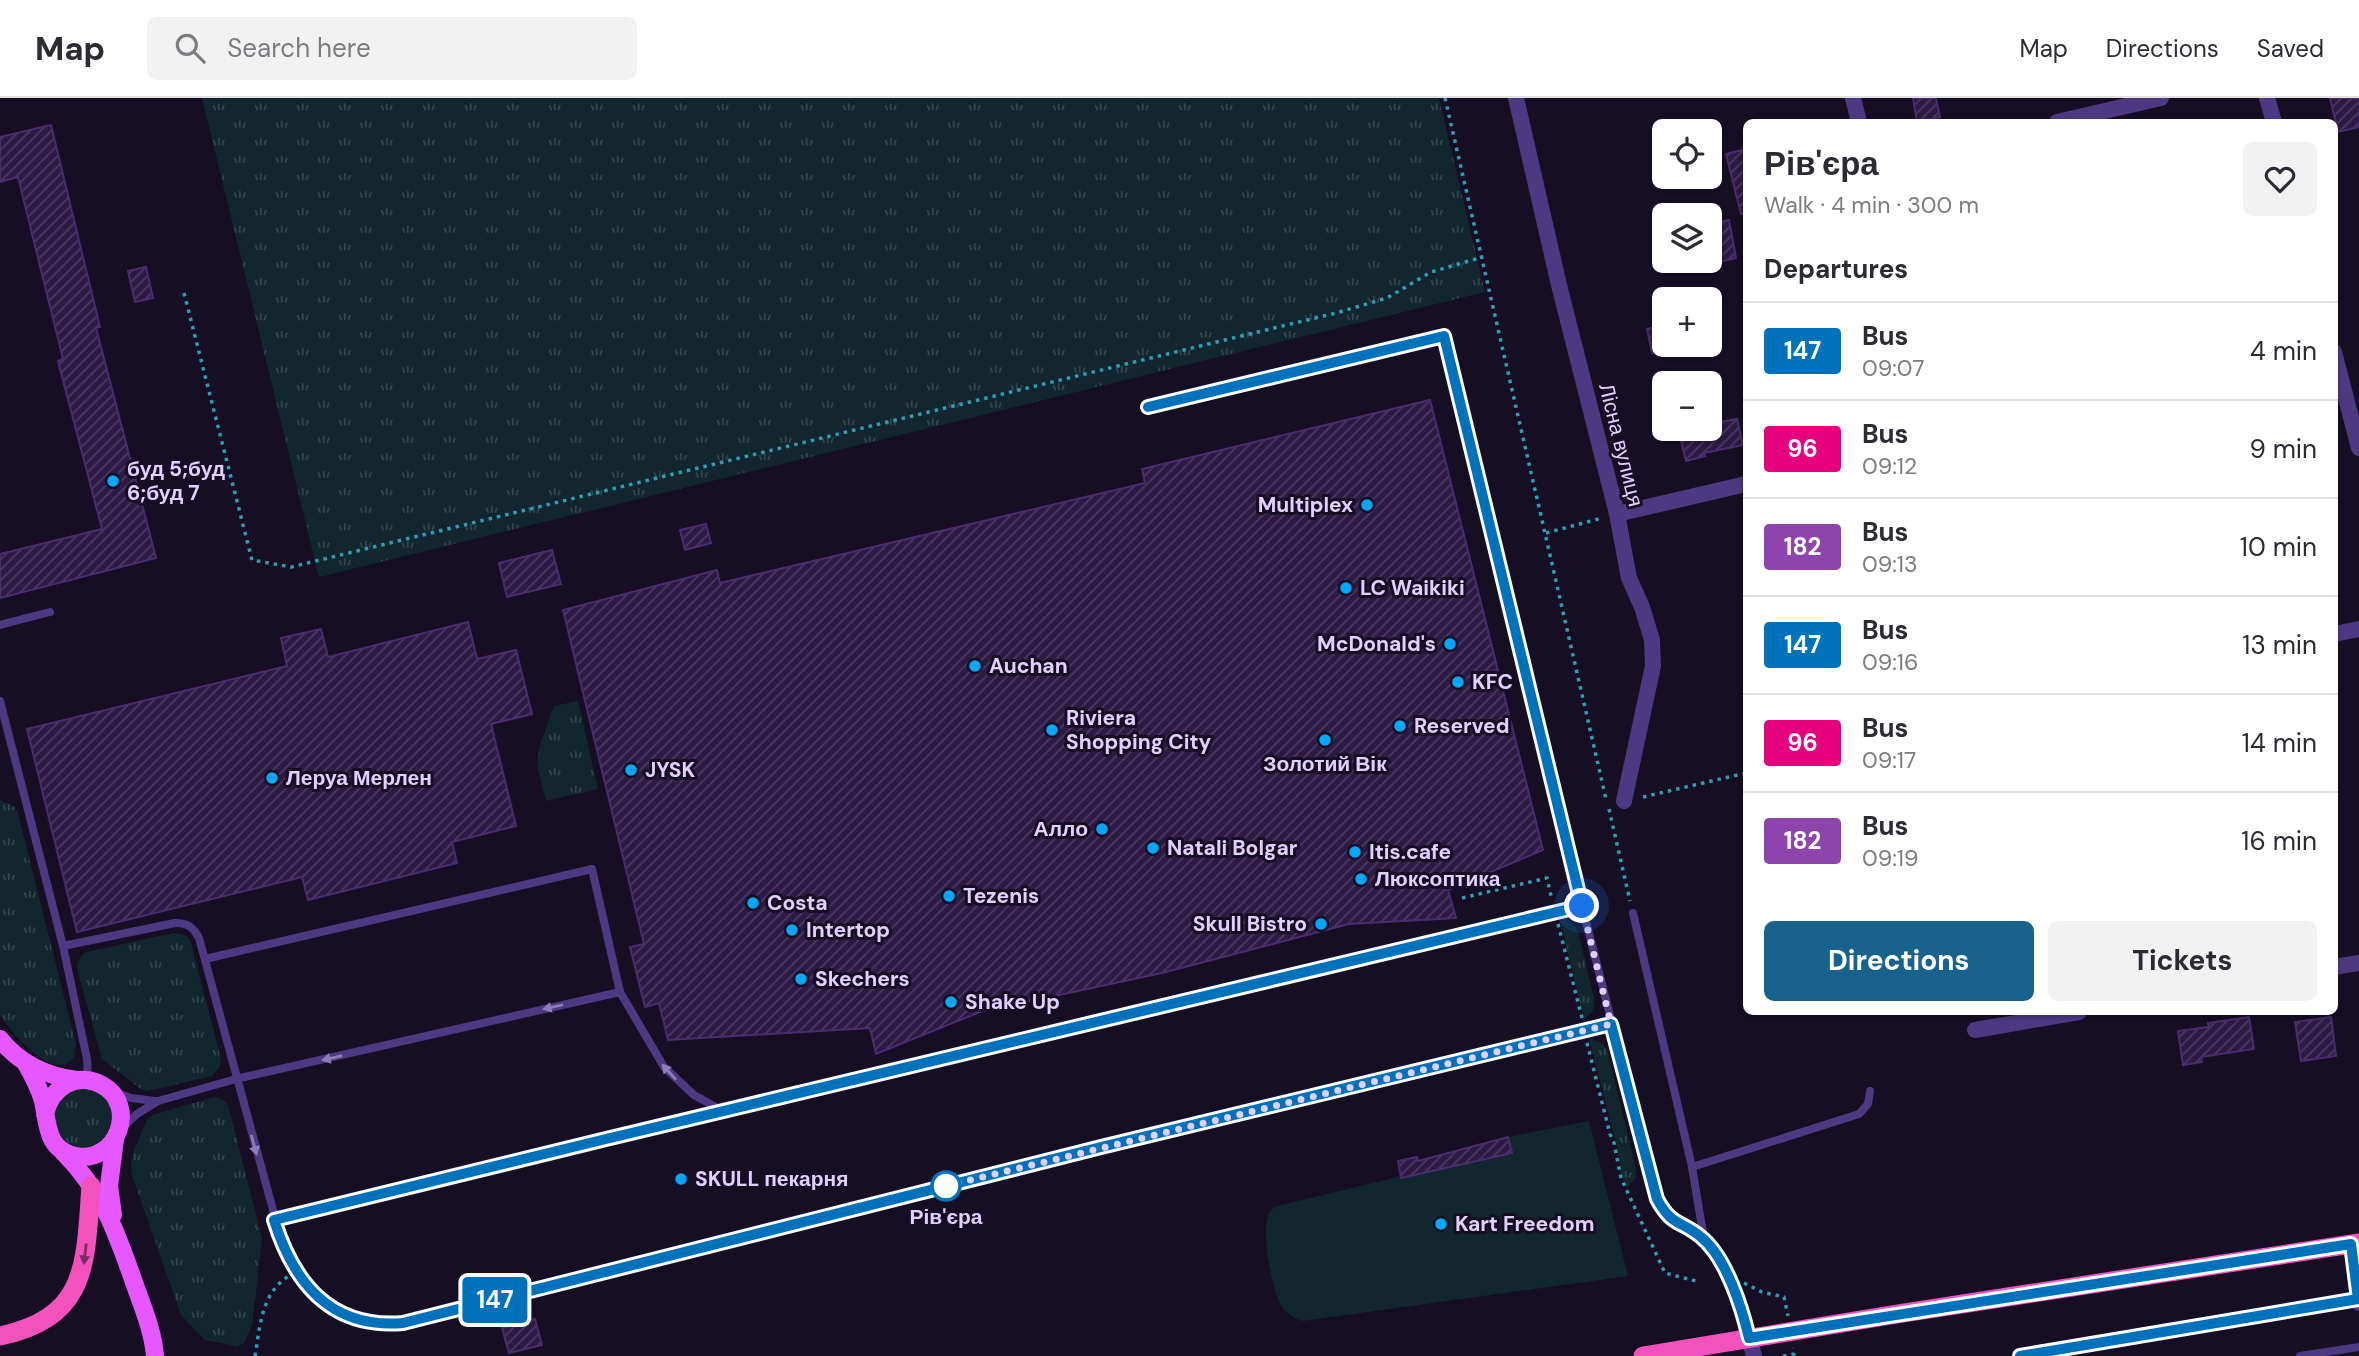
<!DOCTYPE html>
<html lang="en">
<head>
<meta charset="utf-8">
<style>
	:root { --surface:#fff; --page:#f2f2f3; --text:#2b2b33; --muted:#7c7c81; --line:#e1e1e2; --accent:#18638d }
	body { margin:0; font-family:"DM Sans",sans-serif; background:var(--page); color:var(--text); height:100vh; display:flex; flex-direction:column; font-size:26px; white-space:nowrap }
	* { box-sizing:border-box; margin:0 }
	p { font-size:23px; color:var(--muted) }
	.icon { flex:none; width:38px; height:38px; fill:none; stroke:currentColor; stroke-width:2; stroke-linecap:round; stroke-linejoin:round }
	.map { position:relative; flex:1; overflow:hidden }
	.drawer { position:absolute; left:1743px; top:21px; width:595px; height:896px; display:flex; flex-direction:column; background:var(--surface); border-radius:10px; box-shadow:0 2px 5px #0004 }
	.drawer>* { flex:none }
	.badge { padding:0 14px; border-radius:5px; font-size:24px; line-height:46px }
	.fabs { position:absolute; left:1652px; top:21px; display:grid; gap:14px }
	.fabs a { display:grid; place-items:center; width:70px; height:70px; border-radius:10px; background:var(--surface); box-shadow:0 2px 5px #0004; font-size:35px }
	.you { position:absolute; width:35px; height:35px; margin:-18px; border:5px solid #fff; border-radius:50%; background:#1a73e8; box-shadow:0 0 0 10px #1a73e833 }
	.map>.badge { position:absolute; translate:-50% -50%; box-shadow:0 0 0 4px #fff }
	h2 { padding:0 21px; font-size:26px; line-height:63px }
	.round { display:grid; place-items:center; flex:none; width:74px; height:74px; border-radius:10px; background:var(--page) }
	.headline { display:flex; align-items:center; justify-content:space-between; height:119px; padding:0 21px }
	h1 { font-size:33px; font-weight:700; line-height:52px }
	.cta { display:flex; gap:14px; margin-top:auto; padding:14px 21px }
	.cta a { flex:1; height:80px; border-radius:10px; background:var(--accent); color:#fff; font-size:28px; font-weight:700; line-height:80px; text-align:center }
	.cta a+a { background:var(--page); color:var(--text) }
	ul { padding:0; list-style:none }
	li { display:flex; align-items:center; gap:21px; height:98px; padding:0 21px; border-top:2px solid var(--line) }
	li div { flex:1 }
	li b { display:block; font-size:26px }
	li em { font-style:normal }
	li .badge { min-width:77px; font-weight:700; text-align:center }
	header { display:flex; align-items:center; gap:42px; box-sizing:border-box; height:98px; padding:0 35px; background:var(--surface); border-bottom:2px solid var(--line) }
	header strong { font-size:33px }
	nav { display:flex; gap:38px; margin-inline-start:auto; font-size:24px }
	.search { width:490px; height:63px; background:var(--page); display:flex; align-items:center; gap:18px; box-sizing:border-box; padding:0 24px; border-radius:10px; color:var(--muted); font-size:26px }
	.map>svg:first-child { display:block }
</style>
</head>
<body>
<header>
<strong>Map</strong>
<div class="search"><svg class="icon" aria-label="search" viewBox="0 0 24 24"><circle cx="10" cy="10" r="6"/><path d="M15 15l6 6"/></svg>Search here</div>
<nav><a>Map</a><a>Directions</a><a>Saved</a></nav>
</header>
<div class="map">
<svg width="2359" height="1258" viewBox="0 0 2359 1258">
	<defs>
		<pattern id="grass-tufts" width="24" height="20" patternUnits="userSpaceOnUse" patternTransform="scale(1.75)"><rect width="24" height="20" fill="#11272d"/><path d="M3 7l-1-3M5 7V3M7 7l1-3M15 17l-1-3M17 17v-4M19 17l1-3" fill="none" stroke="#33454c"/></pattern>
		<pattern id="building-hatch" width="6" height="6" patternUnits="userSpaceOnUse" patternTransform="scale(1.75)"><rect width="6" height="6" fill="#2c1a44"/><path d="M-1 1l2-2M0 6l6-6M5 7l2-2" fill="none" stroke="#4a3a60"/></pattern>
	</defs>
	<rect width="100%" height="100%" fill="#160e23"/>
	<g fill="url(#grass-tufts)">
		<polygon points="202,0 1439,0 1485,194 319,479"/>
		<polygon points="578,603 598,691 546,703 537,667 540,647 554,608"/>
		<path d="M0 702 15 709 18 716 76 946 74 960 65 967C41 971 12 934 0 917Z"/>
		<path d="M1565 821 1574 827 1578 834 1594 900C1595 911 1593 915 1584 921L1560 822Z"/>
		<path d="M173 835 187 838 191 845 221 961 220 968 212 978 148 993 142 992 102 961 77 870C78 862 80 858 87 854Z"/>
		<polygon points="1589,940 1602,945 1607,951 1636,1071 1636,1079 1627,1090 1622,1079 1616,1044"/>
		<path d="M78 988 100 991 117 1018 103 1047C97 1049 87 1053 81 1053 55 1050 52 1027 54 1006Z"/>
		<polygon points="215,999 222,1001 228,1007 262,1140 252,1228 244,1245 237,1248 205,1242 181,1217 132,1077 131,1066 133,1055 148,1020 155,1016"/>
	</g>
	<path fill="#11272d" d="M1589 1023 1628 1178 1303 1223C1293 1220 1286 1215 1281 1207 1271 1190 1262 1136 1268 1118 1269 1115 1272 1112 1274 1109L1401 1078 1402 1080 1512 1055 1508 1039Z"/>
	<g fill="url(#building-hatch)" stroke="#492c70" stroke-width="2">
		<polygon points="1913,0 1936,0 1940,19 1917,24"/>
		<polygon points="2330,0 2359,0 2359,29 2338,34"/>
		<polygon points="51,27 100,229 96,230 156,460 0,500 0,456 102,431 58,263 63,261 18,79 0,84 0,39"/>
		<polygon points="1746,51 1746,115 1741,116 1726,56"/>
		<polygon points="1729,122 1736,160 1710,166 1710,126"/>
		<polygon points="146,169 153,200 135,204 128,173"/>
		<polygon points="1664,227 1664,252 1652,255 1647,231"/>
		<polygon points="1430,302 1543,752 1448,792 1456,820 1349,826 1162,875 980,914 876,956 870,930 668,942 659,905 645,909 630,849 644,846 563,512 717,472 720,485 1145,385 1142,371"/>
		<polygon points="1737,321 1743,347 1704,355 1705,358 1686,363 1678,331 1715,331 1714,325"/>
		<polygon points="706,426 711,445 685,452 680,432"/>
		<polygon points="552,452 561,486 507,499 499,465"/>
		<polygon points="468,524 477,561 516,552 532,616 491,626 516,728 452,744 457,765 308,802 302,779 77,834 27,631 287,568 281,540 321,531 328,559"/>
		<polygon points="2249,919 2254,951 2201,959 2202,964 2183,967 2178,933 2209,929 2208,925"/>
		<polygon points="2331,919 2336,958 2301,963 2295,924"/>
		<polygon points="1508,1039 1512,1055 1401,1080 1398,1063 1417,1059 1418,1063"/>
		<polygon points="535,1221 542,1247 509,1255 502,1230"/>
	</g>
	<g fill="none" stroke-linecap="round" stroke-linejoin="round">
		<g stroke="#2e9db4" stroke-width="3.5" stroke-dasharray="3.5 5" stroke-linecap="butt">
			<polyline points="1445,0 1606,701"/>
			<polyline points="184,195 252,462 291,469 1336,215 1387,200 1431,174 1483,159"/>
			<polyline points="1546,435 1602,420"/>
			<polyline points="1643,699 1746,675"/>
			<polyline points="1609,711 1630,803"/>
			<polyline points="1462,800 1547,780 1552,802"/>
			<polyline points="1558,826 1582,920"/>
			<polyline points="1587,945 1610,1036 1614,1045 1621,1080 1665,1175 1700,1184"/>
			<polyline points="1744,1185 1762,1194 1784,1199 1788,1218"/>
			<path d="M255 1258C260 1229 261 1195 289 1178"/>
			<polyline points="1783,1258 1794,1256 1793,1250"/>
		</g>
		<g stroke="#4c3982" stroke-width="8">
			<polyline points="1148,309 1444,238 1582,808"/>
			<polyline points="0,527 50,514"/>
			<polyline points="0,603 63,848 87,961 88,982"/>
			<polyline points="1633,815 1692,1069 1704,1141"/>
			<path d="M63 848 175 825C188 825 193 829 199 840L282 1145C307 1198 341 1230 403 1225L1101 1050 1610 926"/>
			<polyline points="205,861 592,771 620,894 664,969 694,997 723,1013"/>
			<polyline points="117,995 131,1000 155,1003"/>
			<polyline points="124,1028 137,1016 158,1003 236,981 620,894"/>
			<polyline points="1692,1069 1859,1016 1868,1006 1870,993"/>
			<path d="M274 1122 606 1041 1582 808 1657 1101C1672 1129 1680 1122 1701 1139 1726 1159 1742 1210 1749 1240"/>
			<polyline points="2020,1258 2358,1201"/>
			<polyline points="2300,1258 2359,1249"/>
		</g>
		<g stroke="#4c3982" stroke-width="16">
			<polyline points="1516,0 1559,187 1617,416 1629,480 1642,509 1652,542 1653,568 1624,703"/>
			<polyline points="1853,0 1859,24"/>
			<polyline points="2267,0 2274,24"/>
			<polyline points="2057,24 2161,0"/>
			<polyline points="2334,254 2359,350"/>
			<polyline points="1617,416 1746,386"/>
			<polyline points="2334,536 2359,531"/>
			<polyline points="2334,869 2359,865"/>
			<polyline points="1975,932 2079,914"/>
			<polyline points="2351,1146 2359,1205"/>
			<polyline points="1749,1240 1754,1258"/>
		</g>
		<g stroke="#e757ff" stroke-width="18">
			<path d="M0 941C20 966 46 978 77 982"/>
			<path d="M25 964C32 976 39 989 43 1003 48 1026 46 1052 76 1058 117 1066 139 1007 102 987 76 973 51 990 45 1016"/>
			<path d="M62 1053C104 1095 117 1136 136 1190 144 1212 153 1234 155 1258"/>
			<polyline points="113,1117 109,1088 115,1041"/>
		</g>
		<g stroke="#f351bb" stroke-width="19">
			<path d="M0 1238C90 1219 85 1163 91 1088"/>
			<polyline points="1643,1258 1897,1216 2359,1145"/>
		</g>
	</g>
	<defs><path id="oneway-solid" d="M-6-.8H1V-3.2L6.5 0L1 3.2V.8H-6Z" transform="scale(1.75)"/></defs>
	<g fill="#8f7cba">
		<use href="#oneway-solid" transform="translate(553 909) rotate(167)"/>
		<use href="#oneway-solid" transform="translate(332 960) rotate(167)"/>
		<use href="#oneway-solid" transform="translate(669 974) rotate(-132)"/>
		<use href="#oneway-solid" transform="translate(254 1047) rotate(75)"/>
	</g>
	<use fill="#792c67" href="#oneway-solid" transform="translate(85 1156) rotate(97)"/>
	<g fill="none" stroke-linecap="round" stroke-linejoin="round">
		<defs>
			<path id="line" d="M1148 309 1444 238 1582 808 606 1041 274 1122C294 1186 331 1231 403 1225L1101 1049 1611 926 1657 1101C1672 1129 1681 1122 1701 1139 1726 1159 1742 1210 1749 1240L2351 1146 2358 1201 2020 1258"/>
		</defs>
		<use href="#line" stroke="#fff" stroke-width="16"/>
		<use href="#line" stroke="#0072bc" stroke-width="10"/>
		<polyline stroke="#e0cfff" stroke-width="7" stroke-dasharray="0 12.6" points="946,1088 1611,926 1582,808"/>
	</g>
	<g fill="#00a7fa" stroke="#160e23" stroke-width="2.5">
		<circle cx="113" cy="383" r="7"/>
		<circle cx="1367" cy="407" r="7"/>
		<circle cx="1346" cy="490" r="7"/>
		<circle cx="1450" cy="546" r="7"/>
		<circle cx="975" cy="568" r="7"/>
		<circle cx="1458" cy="584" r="7"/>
		<circle cx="1400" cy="628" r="7"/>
		<circle cx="1052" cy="632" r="7"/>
		<circle cx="1325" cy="642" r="7"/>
		<circle cx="631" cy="672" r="7"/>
		<circle cx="272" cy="680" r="7"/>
		<circle cx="1102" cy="731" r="7"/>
		<circle cx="1153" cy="750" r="7"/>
		<circle cx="1355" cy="754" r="7"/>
		<circle cx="1361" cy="781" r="7"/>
		<circle cx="949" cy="798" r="7"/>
		<circle cx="753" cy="805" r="7"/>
		<circle cx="1321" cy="826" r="7"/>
		<circle cx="792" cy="832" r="7"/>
		<circle cx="801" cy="881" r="7"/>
		<circle cx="951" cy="904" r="7"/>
		<circle cx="681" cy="1081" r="7"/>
		<circle cx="1441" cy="1126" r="7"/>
	</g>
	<circle fill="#fff" stroke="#0072bc" stroke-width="3.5" cx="946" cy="1088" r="14"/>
	<g text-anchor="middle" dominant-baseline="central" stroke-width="6" stroke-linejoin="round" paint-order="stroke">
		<g font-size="21" fill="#e0cfff" stroke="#160e23">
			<text transform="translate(1621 347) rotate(76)">Лісна вулиця</text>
		</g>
		<g font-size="21" font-weight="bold" fill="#e0cfff" stroke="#160e23" text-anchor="start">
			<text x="127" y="371">буд 5;буд<tspan x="127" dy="24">6;буд 7</tspan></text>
			<text x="1353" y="407" text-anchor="end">Multiplex</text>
			<text x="1360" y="490">LC Waikiki</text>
			<text x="1436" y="546" text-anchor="end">McDonald's</text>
			<text x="989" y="568">Auchan</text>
			<text x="1472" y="584">KFC</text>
			<text x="1066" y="620">Riviera<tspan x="1066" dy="24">Shopping City</tspan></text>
			<text x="1414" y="628">Reserved</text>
			<text x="1325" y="666" text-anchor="middle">Золотий Вік</text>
			<text x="645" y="672">JYSK</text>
			<text x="286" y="680">Леруа Мерлен</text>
			<text x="1088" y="731" text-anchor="end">Алло</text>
			<text x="1167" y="750">Natali Bolgar</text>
			<text x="1369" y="754">Itis.cafe</text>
			<text x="1375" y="781">Люксоптика</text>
			<text x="963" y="798">Tezenis</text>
			<text x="767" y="805">Costa</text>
			<text x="1307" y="826" text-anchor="end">Skull Bistro</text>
			<text x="806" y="832">Intertop</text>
			<text x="815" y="881">Skechers</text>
			<text x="965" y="904">Shake Up</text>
			<text x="695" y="1081">SKULL пекарня</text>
			<text x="1455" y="1126">Kart Freedom</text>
		</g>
		<g font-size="21" font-weight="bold" fill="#e0cfff" stroke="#160e23">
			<text x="946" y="1119">Рів'єра</text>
		</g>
	</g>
</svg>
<div class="fabs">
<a><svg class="icon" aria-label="locate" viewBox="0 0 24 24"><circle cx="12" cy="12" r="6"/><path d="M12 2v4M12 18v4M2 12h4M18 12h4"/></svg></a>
<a><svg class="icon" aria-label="layers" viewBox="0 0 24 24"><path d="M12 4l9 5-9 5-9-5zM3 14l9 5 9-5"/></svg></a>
<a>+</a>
<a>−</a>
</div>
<div class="you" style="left:1582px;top:808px"></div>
<b class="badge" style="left:495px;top:1202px;background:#0072bc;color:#fff">147</b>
<section class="drawer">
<div class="headline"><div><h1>Рів'єра</h1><p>Walk · 4 min · 300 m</p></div><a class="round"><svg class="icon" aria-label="heart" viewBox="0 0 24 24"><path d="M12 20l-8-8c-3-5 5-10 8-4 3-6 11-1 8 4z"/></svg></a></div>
<h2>Departures</h2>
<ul>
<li><span class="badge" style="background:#0072bc;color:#fff">147</span><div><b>Bus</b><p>09:07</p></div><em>4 min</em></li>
<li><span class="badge" style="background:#e6007e;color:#fff">96</span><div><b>Bus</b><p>09:12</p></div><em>9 min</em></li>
<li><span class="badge" style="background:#8e44ad;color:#fff">182</span><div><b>Bus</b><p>09:13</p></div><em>10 min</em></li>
<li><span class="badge" style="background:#0072bc;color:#fff">147</span><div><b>Bus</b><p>09:16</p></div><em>13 min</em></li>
<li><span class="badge" style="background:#e6007e;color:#fff">96</span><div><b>Bus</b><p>09:17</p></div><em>14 min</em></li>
<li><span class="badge" style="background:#8e44ad;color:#fff">182</span><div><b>Bus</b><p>09:19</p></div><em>16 min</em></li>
</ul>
<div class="cta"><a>Directions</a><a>Tickets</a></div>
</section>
</div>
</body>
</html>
